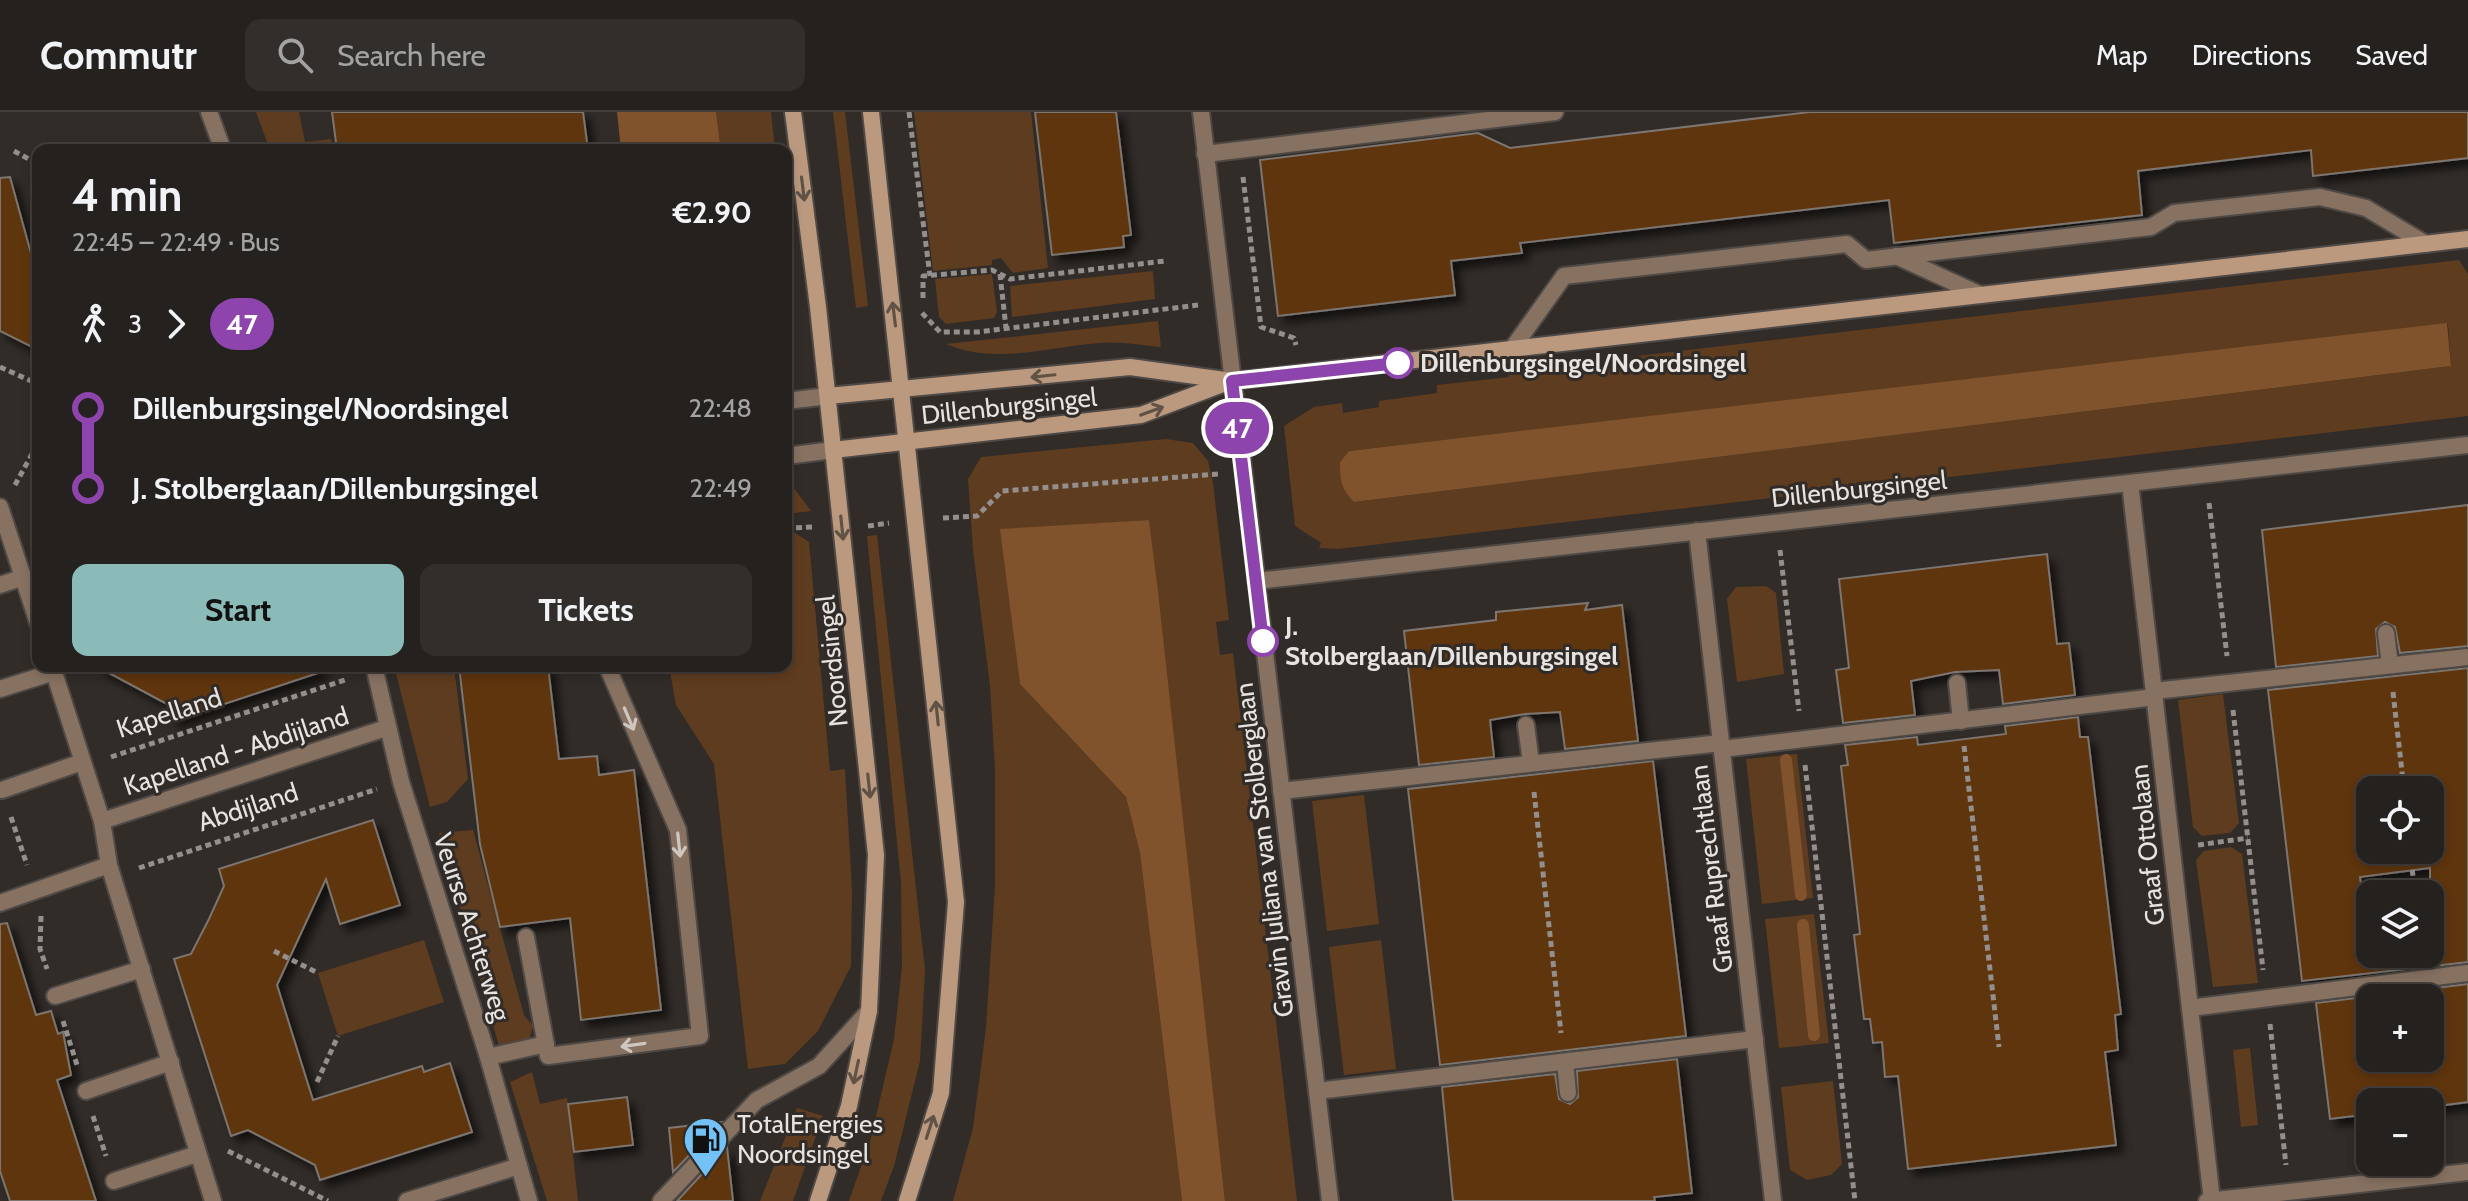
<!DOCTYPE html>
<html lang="en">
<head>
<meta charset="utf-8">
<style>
	:root { --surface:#25211e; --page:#312e2b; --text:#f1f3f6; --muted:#a3a3a4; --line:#423e3c; --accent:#8bbbb9 }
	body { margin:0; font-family:Cabin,sans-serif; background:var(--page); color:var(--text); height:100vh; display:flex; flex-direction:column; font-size:30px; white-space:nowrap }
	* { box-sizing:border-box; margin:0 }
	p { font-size:26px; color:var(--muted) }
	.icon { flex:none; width:44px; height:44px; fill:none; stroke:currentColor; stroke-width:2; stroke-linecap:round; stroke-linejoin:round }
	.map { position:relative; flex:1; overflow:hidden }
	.panel { position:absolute; left:32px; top:32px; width:760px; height:528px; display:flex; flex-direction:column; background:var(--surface); border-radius:16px; box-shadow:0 4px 12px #0003,0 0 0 2px var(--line) }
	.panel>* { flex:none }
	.badge { padding:0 16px; border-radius:26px; font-size:28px; line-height:52px }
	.controls { position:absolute; left:2356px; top:664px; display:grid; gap:16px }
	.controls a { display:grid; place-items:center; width:88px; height:88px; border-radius:16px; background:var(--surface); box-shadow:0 4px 12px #0003,0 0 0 2px var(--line); font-size:40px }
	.map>.badge { position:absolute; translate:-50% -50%; box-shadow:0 0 0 4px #fff }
	.legs { display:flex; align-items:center; gap:12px; height:88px; padding:0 40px; font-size:26px }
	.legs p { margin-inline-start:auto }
	.headline { display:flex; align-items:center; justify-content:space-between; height:136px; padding:0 40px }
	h1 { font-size:44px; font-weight:700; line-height:60px }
	.button { display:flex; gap:16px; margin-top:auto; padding:16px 40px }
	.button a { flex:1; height:92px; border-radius:16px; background:var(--accent); color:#111; font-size:32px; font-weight:700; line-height:92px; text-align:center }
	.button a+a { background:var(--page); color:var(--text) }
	ul { padding:0 40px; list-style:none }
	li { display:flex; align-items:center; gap:28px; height:80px; font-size:30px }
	li i { display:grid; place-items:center; width:12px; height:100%; margin:0 10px; background:currentColor }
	li i::after { content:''; width:20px; height:20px; margin:-10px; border:6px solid; border-radius:50%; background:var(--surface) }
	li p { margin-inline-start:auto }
	li:first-child i { background:linear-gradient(#0000 50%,currentColor 0) }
	li:last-child i { background:linear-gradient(currentColor 50%,#0000 0) }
	header { display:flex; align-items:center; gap:48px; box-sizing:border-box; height:112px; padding:0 40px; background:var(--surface); border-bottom:2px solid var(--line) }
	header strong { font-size:38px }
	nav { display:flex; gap:44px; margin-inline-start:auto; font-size:28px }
	.search { width:560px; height:72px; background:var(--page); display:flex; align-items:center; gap:20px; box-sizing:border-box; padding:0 28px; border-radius:16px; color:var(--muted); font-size:30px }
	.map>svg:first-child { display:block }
</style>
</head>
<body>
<header>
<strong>Commutr</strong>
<div class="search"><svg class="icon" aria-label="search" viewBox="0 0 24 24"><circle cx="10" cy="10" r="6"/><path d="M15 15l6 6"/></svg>Search here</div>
<nav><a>Map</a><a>Directions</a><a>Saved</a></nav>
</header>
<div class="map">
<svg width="2468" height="1089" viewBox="0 0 2468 1089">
	<defs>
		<filter id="shadow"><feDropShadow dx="7" dy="7" stdDeviation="4" flood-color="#0009"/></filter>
	</defs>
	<rect width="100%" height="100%" fill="#312c28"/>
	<g fill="#5e3c1f" fill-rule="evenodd">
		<polygon points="256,0 299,0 305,30 331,27 333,38 270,38"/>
		<polygon points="716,0 771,0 775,38 721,38"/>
		<polygon points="833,0 845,0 868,194 856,196"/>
		<polygon points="914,0 1031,0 1048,156 1013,161 1001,146 992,148 992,153 933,159"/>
		<path d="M2459 148 2468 162V304L1338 437 1319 436 1321 431 1295 414 1284 314 1314 295 1342 291 1343 301 1379 295V289L1437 281V273L1509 265 1508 259ZM2448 212 2451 254 1354 390 1340 351 1349 339Z"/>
		<polygon points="1153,159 1155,187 1012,205 1010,174"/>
		<polygon points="992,162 997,200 994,206 946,212 939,205 935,167"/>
		<path d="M1158 209 1161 235C1141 233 1119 229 1099 231 1048 235 994 253 946 232Z"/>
		<polygon points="1166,327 1193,331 1208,349 1213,371 1229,508 1216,510 1220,543 1233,541 1297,1089 1225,1089 1149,408 1001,418 1020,572 1126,685 1140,741 1182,1089 953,1089 973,1016 986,916 995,774 995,657 990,574 973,438 968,367 981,345"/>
		<polygon points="786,373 794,376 811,399 786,402"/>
		<polygon points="792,419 809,430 830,659 845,657 852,777 851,854 818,919 785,952 748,957 714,652 676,593 669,554 786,554 786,420"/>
		<polygon points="877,423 925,858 920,949 894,1054 881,1089 849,1089 871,1026 894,927 902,855 901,771 867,424"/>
		<polygon points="1766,474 1776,481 1784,562 1737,570 1727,487 1736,475"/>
		<polygon points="394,554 454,555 468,667 447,690 430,695"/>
		<polygon points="2223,582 2239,711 2230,721 2202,724 2193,715 2178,588"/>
		<polygon points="1797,642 1813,786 1762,792 1746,647"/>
		<polygon points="1364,683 1379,812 1327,819 1312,689"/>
		<polygon points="473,718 524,903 533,914 529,928 499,934 439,721"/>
		<polygon points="2231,735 2242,742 2258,871 2213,875 2196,748 2204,739"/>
		<polygon points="1814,802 1829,931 1779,936 1765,807"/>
		<polygon points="424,828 444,890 338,924 318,861"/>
		<polygon points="1381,828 1396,957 1344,963 1329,835"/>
		<polygon points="2250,936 2258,1013 2241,1015 2233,938"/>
		<polygon points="532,960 540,992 567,986 578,1089 547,1089 510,970"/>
		<polygon points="1833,969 1842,1052 1831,1063 1807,1068 1790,1058 1781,975"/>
		<polygon points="797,996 823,1004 793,1089 760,1089"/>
	</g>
	<g fill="#80532d">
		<polygon points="617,0 716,0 721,38 621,38"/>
		<path d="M2447 211 2451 254 1354 390C1341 377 1340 368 1340 350L1349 339Z"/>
		<polygon points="1149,408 1158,480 1225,1089 1182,1089 1140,741 1126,685 1020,572 1000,417"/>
	</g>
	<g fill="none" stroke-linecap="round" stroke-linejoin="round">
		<g stroke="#80532d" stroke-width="12">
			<polyline points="1786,648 1801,783"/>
			<polyline points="1803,813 1814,923"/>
		</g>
	</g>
	<g fill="#5e340a" stroke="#7b7570" stroke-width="2" fill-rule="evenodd" filter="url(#shadow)">
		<polygon points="332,0 583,0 588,38 337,38"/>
		<polygon points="1035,0 1116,0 1131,123 1123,124 1124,135 1052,143"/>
		<polygon points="1810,0 2468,0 2468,46 2313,64 2311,38 2138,59 2142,103 1894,131 1889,88 1520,131 1522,141 1451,149 1455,183 1278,204 1260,48 1478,21 1510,36"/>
		<polygon points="10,65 38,167 38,238 0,219 0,66"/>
		<polygon points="2468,393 2468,534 2400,541 2395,515 2385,510 2376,517 2378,544 2276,555 2262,418"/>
		<polygon points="2047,442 2057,532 2069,531 2075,583 2003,592 1999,558 1955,560 1911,569 1915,603 1843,611 1836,558 1849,556 1839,467"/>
		<polygon points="1588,491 1585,498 1622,493 1638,629 1565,637 1560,600 1525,602 1490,608 1494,645 1419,653 1404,519 1496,508 1496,500"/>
		<polygon points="96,554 320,554 321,560 173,609 167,592"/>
		<polygon points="459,554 548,554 559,647 597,644 599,663 634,658 661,898 581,908 570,806 500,815 480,732"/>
		<path d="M2468 556V850L2302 869 2268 578ZM2370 678H2430V738H2370ZM2430 756V842H2370L2360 765Z"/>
		<polygon points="2078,605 2080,625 2088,625 2121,902 2115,903 2118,938 2105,940 2116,1033 1908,1057 1898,964 1885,965 1882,930 1873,931 1870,907 1864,907 1854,823 1860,822 1841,654 1848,653 1845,633 1917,625 1918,633 2006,622 2005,614"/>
		<polygon points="1653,649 1686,924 1440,953 1408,677"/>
		<polygon points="373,708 400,793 340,812 326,767 277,873 313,988 422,954 424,960 450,951 472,1020 320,1068 315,1053 248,1018 231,1024 174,847 191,842 209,807 224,774 219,757"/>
		<polygon points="7,811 36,903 51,899 58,922 63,920 71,963 57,968 96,1089 10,1089 0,1059 0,812"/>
		<path d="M2468 872V990L2430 995V990H2370V1002L2330 1007 2316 891ZM2370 886H2430V946H2370Z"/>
		<polygon points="1677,947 1692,1081 1654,1085 1655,1089 1453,1089 1442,975 1555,962 1559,987 1570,992 1578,985 1577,959"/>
		<polygon points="627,985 633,1033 574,1040 568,992"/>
		<polygon points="721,1010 673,1060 669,1016"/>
		<polygon points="727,1035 733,1089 677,1089"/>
	</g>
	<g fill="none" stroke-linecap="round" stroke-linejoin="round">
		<defs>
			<g id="lane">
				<polyline points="1896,144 1981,183"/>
				<polyline points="1512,237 1564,164 1847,132 1866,148 2151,115 2174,101 2320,85 2366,96 2426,132"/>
				<polyline points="2386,521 2390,553"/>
				<polyline points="1957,571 1961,609"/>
				<polyline points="2154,579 2468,545"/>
				<polyline points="1526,613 1531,651"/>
				<polyline points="1722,637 2155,585"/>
				<polyline points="1281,679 1721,631"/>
				<polyline points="526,825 548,944 700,924 678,718 607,554"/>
				<polyline points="2190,896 2468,861"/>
				<polyline points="488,945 546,932"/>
				<polyline points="1565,950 1568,981"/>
				<polyline points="1317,979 1755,927"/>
				<polyline points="661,1089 757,988 819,954 869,899"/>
			</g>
			<g id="street">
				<polyline points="209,0 223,38"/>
				<polyline points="1201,0 1330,1089"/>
				<polyline points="1205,42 1555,0"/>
				<polyline points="786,289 828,284"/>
				<polyline points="786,344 833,338"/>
				<polyline points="2130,371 2212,1089"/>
				<polyline points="0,395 38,511"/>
				<polyline points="1697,419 1773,1089"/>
				<polyline points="1256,469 2468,333"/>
				<polyline points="0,473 24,465"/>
				<polyline points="52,554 102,709 109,753 213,1089"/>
				<polyline points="374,554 401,670 488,945 529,1089"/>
				<polyline points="0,577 54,560"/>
				<polyline points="2,678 82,650"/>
				<polyline points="102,709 386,616"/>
				<polyline points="0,791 109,753"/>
				<polyline points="55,884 142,857"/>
				<polyline points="86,979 171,950"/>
				<polyline points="114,1069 197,1042"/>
				<polyline points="407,1089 519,1054"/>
				<polyline points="2207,1089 2468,1060"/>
			</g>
			<g id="secondary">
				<polyline points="793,0 818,195 876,743 869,899 849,994 818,1089"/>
				<polyline points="871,0 956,790 941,981 907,1089"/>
				<polyline points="828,284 1130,255 1232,269 2468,127"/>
				<polyline points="833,338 1141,303 1228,270"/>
			</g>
		</defs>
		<use href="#lane" stroke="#4e4945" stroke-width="20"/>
		<use href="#street" stroke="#4e4945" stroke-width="20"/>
		<use href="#secondary" stroke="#4e4945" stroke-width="20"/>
		<g stroke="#938f8c" stroke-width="5" stroke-dasharray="6 4" stroke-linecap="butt">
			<polyline points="909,0 930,164"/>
			<polyline points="14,39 38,52"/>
			<polyline points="1243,65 1261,215 1294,226 1296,233"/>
			<polyline points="1000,162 1006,216"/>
			<polyline points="923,186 923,164 992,158 1010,167 1165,149"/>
			<polyline points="922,201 940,220 978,220 1198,193"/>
			<polyline points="0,255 38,272"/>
			<polyline points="15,373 38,331"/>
			<polyline points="2209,391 2227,544"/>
			<polyline points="943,406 977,404 1002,379 1218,362"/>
			<polyline points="868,414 889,411"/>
			<polyline points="786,416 814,415"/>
			<polyline points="1780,438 1799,599"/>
			<polyline points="2393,580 2404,678"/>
			<polyline points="2233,598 2263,858"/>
			<polyline points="1964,634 1999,935"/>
			<polyline points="111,645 348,567"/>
			<polyline points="1805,653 1855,1089"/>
			<polyline points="1534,680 1561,921"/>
			<polyline points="11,705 27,753"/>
			<polyline points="2198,733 2248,726"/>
			<polyline points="2410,738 2415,782"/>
			<polyline points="139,756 377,677"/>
			<polyline points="41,804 40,837 47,857"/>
			<polyline points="274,839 318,861"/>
			<polyline points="63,909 77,953"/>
			<polyline points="2270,912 2286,1053"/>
			<polyline points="317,970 338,924"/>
			<polyline points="93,1004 106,1044"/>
			<polyline points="228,1039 328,1089"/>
		</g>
		<use href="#lane" stroke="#877262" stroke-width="16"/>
		<use href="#street" stroke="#877262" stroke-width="16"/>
		<use href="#secondary" stroke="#bb997f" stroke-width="16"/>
	</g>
	<defs><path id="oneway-shaft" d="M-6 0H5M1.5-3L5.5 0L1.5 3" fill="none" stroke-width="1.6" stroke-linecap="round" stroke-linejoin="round" transform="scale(2)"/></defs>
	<g stroke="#615246">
		<use href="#oneway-shaft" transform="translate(803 77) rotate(83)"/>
		<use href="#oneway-shaft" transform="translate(894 202) rotate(-97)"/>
		<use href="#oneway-shaft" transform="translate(1043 264) rotate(174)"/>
		<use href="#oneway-shaft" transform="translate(1152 299) rotate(-20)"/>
		<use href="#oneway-shaft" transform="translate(842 416) rotate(84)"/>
		<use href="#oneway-shaft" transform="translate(937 601) rotate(-96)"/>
		<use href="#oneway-shaft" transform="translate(869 674) rotate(84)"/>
		<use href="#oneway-shaft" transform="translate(856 960) rotate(102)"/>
		<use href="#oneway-shaft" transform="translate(930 1015) rotate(-72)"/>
	</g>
	<g stroke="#cec7c0">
		<use href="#oneway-shaft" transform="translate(629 607) rotate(67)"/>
		<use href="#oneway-shaft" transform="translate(679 733) rotate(84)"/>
		<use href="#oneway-shaft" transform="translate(633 933) rotate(172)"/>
	</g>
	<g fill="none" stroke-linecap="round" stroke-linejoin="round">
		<defs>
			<polyline id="line-1" points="1263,529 1232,269 1398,251"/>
		</defs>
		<use href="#line-1" stroke="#fff" stroke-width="18"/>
		<use href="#line-1" stroke="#8e44ad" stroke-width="12"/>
	</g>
	<defs>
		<symbol id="fuel-pin" viewBox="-11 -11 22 30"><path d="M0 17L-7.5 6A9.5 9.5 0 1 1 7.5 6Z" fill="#73c1f5" stroke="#312c28"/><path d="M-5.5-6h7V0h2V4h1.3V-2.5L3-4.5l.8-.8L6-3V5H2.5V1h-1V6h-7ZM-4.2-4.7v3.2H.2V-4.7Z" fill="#111"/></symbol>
	</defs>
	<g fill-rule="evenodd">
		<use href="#fuel-pin" x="680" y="1002" width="51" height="69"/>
	</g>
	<g fill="#fff" stroke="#8e44ad" stroke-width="4">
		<circle cx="1398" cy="251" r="14"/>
		<circle cx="1263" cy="529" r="14"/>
	</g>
	<g text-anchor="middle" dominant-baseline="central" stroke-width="6" stroke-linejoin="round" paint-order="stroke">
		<g font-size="26" font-weight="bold" fill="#e6e3e0" stroke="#312c28" text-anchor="start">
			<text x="1420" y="251">Dillenburgsingel/Noordsingel</text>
			<text x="1285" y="514">J.<tspan x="1285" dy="30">Stolberglaan/Dillenburgsingel</tspan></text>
		</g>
		<g font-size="26" fill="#e6e3e0" stroke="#312c28">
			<text transform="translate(1009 294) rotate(-6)">Dillenburgsingel</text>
			<text transform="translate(1859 377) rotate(-6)">Dillenburgsingel</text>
			<text transform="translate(832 549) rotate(-96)">Noordsingel</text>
			<text transform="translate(169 601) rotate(-18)">Kapelland</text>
			<text transform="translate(236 639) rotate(-18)">Kapelland - Abdijland</text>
			<text transform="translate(248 695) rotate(-18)">Abdijland</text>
			<text transform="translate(2147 733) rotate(-96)">Graaf Ottolaan</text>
			<text transform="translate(1264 738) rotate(-97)">Gravin Juliana van Stolberglaan</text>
			<text transform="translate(1711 757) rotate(-97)">Graaf Ruprechtlaan</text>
			<text transform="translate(472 815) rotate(72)">Veurse Achterweg</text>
		</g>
		<g font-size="26" fill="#e6e3e0" stroke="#312c28" text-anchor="start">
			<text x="737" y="1012">TotalEnergies<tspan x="737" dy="30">Noordsingel</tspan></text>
		</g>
	</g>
</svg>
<div class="controls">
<a><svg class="icon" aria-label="locate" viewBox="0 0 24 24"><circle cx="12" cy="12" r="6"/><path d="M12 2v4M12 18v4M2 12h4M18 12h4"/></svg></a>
<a><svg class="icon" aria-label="layers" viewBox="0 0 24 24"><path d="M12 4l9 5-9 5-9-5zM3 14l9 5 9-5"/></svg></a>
<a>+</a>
<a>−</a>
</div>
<b class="badge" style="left:1237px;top:316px;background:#8e44ad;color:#fff">47</b>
<section class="panel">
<div class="headline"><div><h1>4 min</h1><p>22:45 – 22:49 · Bus</p></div><b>€2.90</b></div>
<div class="legs"><svg class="icon" aria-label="walk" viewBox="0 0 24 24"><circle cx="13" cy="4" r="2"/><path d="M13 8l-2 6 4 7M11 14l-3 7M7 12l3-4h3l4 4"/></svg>3<svg class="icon" aria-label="forward" viewBox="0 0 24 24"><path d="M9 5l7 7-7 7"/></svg><b class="badge" style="background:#8e44ad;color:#fff">47</b></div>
<ul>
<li><i style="color:#8e44ad"></i><b>Dillenburgsingel/Noordsingel</b><p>22:48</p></li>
<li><i style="color:#8e44ad"></i><b>J. Stolberglaan/Dillenburgsingel</b><p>22:49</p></li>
</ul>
<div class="button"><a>Start</a><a>Tickets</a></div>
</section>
</div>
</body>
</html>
